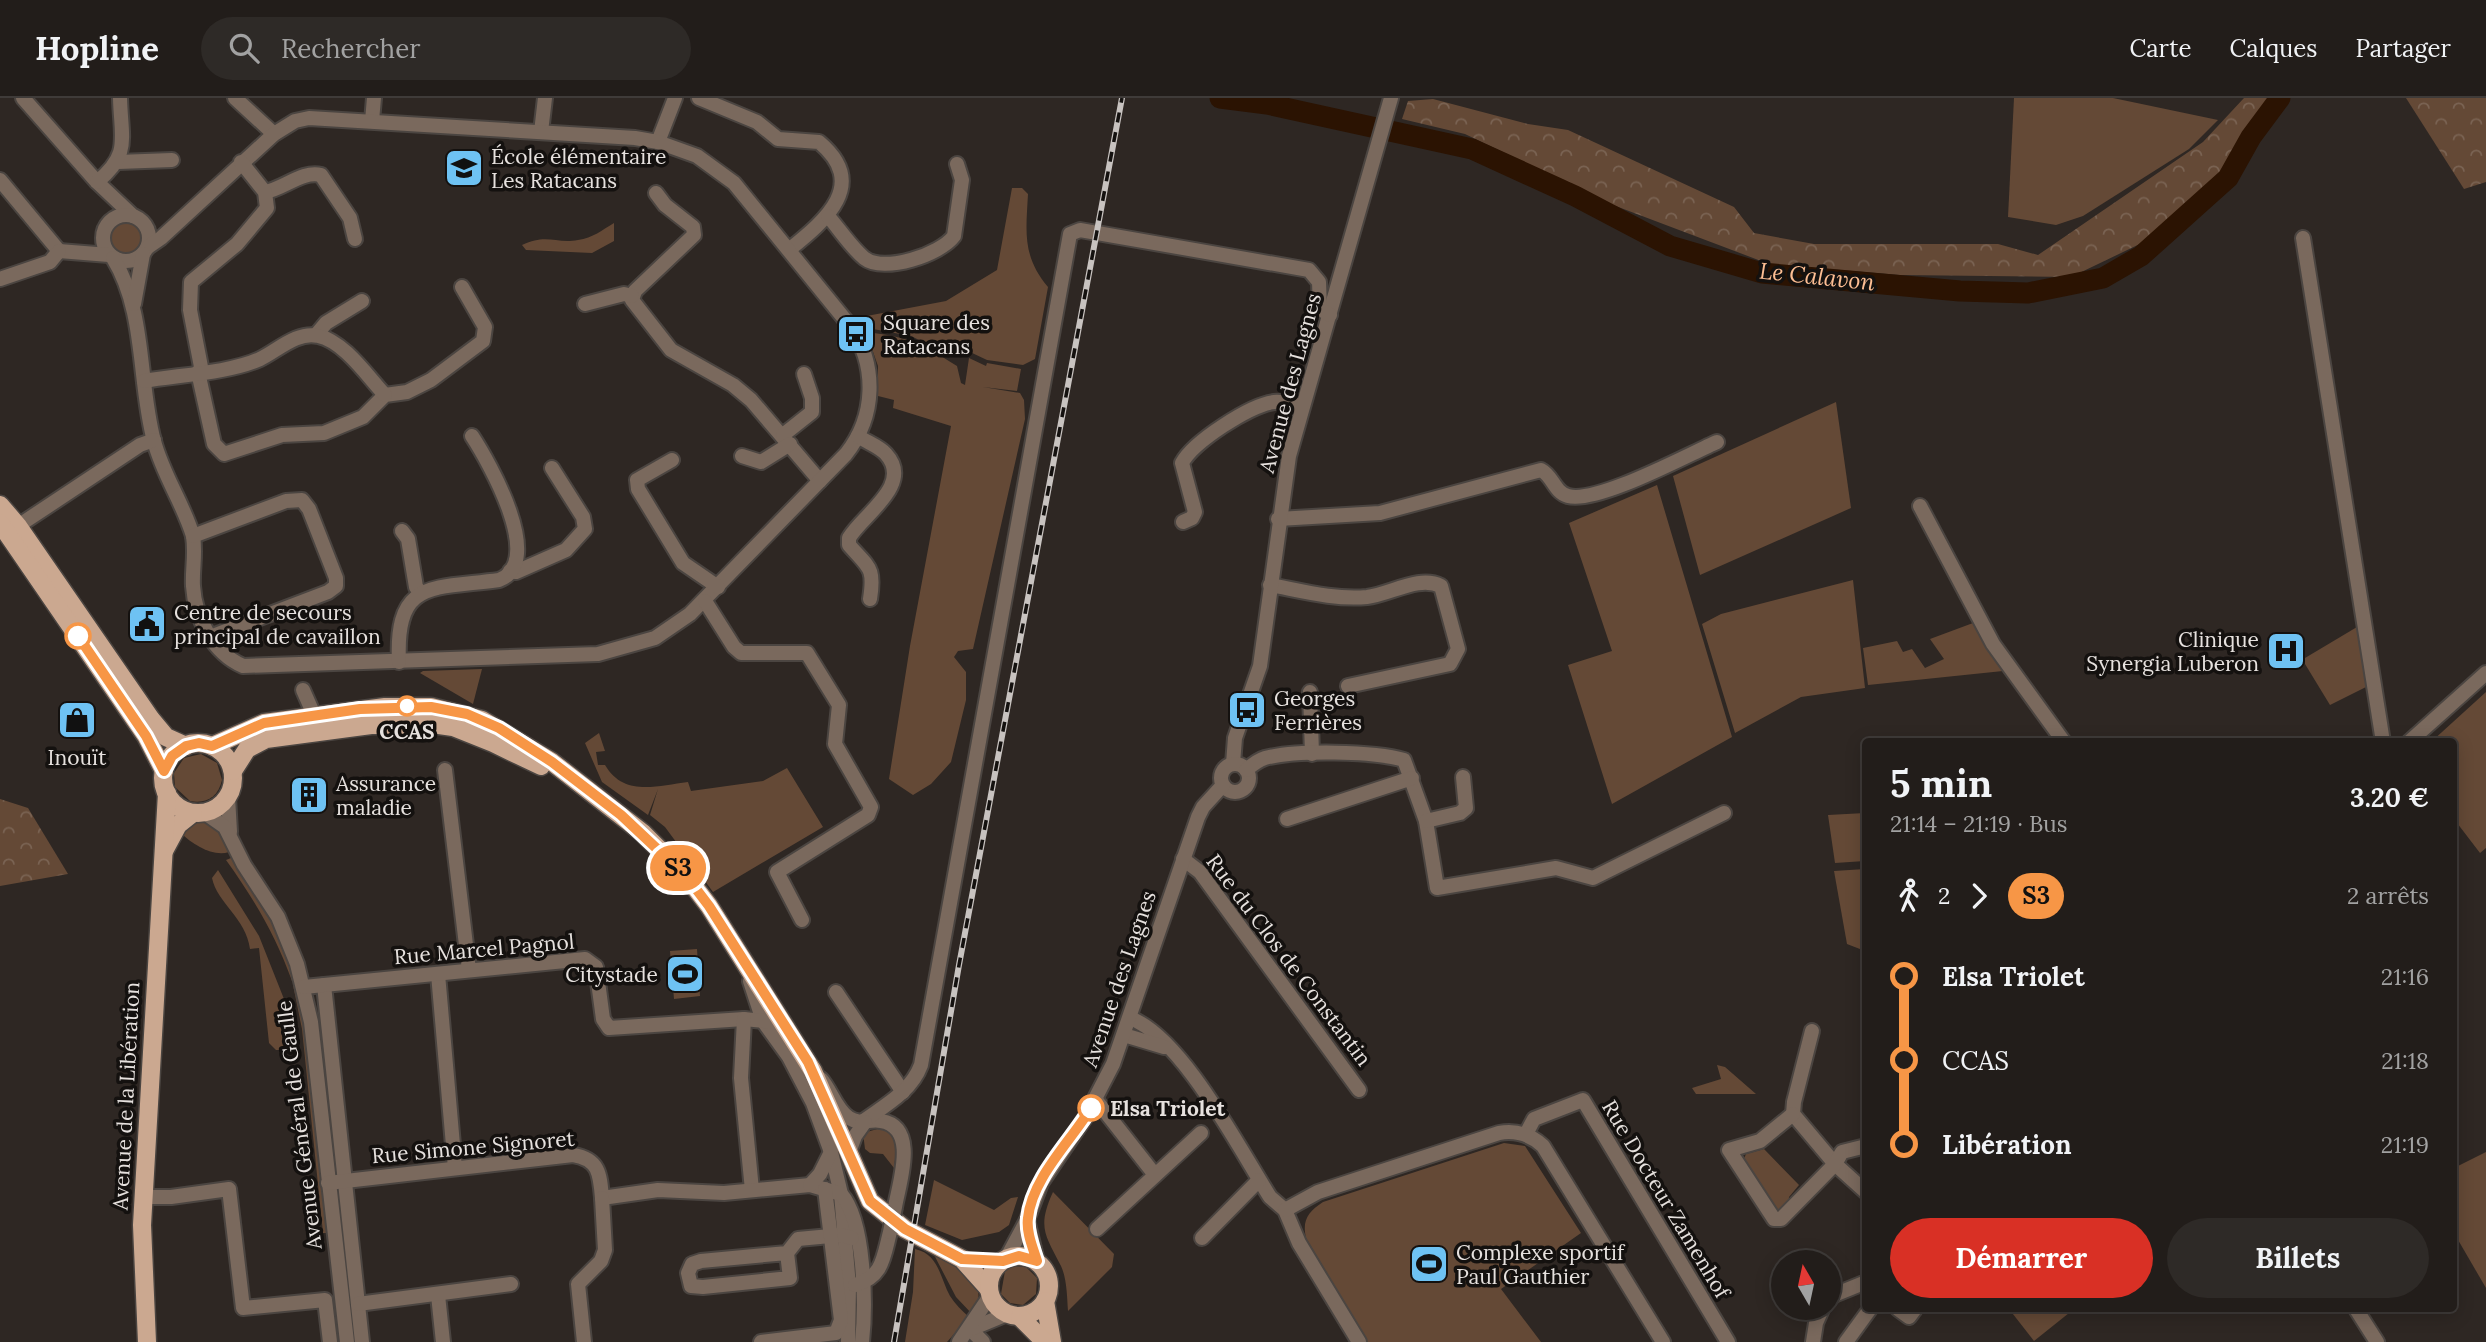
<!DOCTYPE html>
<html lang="fr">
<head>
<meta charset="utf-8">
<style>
	:root { --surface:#221d1a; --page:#2e2a27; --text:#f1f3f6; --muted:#a2a2a2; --line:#3f3b39; --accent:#d93025 }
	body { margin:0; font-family:Lora,serif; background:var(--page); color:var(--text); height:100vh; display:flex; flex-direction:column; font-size:26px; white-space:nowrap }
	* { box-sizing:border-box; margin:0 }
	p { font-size:23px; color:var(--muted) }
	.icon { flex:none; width:38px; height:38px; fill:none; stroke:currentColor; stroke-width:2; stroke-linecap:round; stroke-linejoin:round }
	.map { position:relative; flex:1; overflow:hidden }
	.details { position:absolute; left:1862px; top:640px; width:595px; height:574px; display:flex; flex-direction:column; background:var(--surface); border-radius:7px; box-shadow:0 4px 18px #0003,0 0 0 2px var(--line) }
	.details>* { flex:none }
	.badge { padding:0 14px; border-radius:23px; font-size:24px; line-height:46px }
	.needle { width:46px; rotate:351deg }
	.fabs { position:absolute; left:1771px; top:1152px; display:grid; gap:14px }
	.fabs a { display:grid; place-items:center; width:70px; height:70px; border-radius:50%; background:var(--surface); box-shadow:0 4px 18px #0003,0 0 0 2px var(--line); font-size:35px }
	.map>.badge { position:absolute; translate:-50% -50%; box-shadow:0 0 0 4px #fff }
	.legs { display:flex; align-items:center; gap:10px; height:77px; padding:0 28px; font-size:23px }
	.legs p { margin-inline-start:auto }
	.summary { display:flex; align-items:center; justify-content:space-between; height:119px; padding:0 28px }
	h1 { font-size:38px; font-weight:700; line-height:52px }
	.button { display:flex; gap:14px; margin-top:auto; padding:14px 28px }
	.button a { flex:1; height:80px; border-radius:42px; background:var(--accent); color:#fff; font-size:28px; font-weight:700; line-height:80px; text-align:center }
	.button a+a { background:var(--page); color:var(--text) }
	ul { padding:0 28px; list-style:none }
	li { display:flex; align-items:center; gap:24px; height:84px; font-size:26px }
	li i { display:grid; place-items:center; width:10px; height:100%; margin:0 9px; background:currentColor }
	li i::after { content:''; width:18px; height:18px; margin:-9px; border:5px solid; border-radius:50%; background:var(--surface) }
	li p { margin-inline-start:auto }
	li:first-child i { background:linear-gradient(#0000 50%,currentColor 0) }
	li:last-child i { background:linear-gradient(currentColor 50%,#0000 0) }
	header { display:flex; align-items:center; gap:42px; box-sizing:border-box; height:98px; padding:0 35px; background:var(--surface); border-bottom:2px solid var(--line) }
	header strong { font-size:33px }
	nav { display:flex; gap:38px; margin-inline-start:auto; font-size:24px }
	.search { width:490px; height:63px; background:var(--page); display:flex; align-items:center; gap:18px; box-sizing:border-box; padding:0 24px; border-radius:38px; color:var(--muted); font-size:26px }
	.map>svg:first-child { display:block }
</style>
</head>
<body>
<header>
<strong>Hopline</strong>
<div class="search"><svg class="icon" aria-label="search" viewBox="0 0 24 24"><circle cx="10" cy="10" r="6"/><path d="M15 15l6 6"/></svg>Rechercher</div>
<nav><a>Carte</a><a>Calques</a><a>Partager</a></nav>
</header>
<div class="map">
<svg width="2486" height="1244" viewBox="0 0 2486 1244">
	<defs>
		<pattern id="forest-crowns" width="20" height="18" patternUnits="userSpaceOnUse" patternTransform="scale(1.75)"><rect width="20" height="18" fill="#644936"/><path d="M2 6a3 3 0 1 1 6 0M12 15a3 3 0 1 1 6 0" fill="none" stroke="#7a6353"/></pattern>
	</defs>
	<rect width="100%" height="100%" fill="#2e2723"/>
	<g fill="#644936">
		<polygon points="2014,0 2113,0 2218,22 2189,51 2083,118 2056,127 2008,119"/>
		<path d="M1012 90H1022L1028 96C1026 134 1022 158 1048 189L1035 261 1023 267 987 262 970 254 945 255 911 238 862 229 856 220 946 203 997 172Z"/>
		<circle cx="126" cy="141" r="16"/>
		<path d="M614 125V143L592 155 526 152 522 147C547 135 555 146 578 142 593 140 602 132 614 125Z"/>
		<path d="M866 234C909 239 921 245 957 268L961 285 965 287 969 260 986 268 987 265 1021 271 1017 293 983 289 1020 295 1024 302 1025 321 973 551 958 553 954 559 966 574V602L951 664 931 686 913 697 889 681 910 548 951 328 893 310 894 302 878 298V268Z"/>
		<polygon points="1836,304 1851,410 1700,477 1673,378"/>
		<polygon points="1657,387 1732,639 1612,706 1568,567 1612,553 1569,425"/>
		<polygon points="1853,482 1865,590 1801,599 1735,635 1702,526 1721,516"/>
		<polygon points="1973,525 2003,573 1868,587 1863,550 1897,543 1903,554 1912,551 1925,570 1944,561 1930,541"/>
		<polygon points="2357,529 2366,589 2330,607 2305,566 2305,560"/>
		<polygon points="482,571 473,606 420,575 423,573"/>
		<polygon points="2486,594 2486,750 2480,755 2454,721 2454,644 2431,644"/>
		<path d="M599 635 605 653 596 654 598 667H605C624 699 656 688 688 684L691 693 763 683 787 670 823 729 713 794 665 729 650 717 658 691 648 717 602 684 585 645Z"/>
		<path d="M201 656 217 665 222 682C218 699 207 706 190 703L175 689 174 675 184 660Z"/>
		<polygon points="1865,715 1865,763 1835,765 1828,717"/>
		<path d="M192 723C214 723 221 734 229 754 213 759 193 747 181 735Z"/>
		<path d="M231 760 273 826 296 883H292C276 838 254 801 226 762Z"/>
		<polygon points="1865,771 1866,771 1865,853 1847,846 1834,773"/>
		<path d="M218 772 259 838 284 901 291 952H276L269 945 259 850 250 851C246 820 217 805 212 780Z"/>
		<polygon points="697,851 700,898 674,901 670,853"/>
		<polygon points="297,885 310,954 328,1135 323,1135 302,931 293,887"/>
		<polygon points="1717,967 1725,969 1756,996 1696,996 1692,990 1721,981"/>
		<path d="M881 1030C901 1039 896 1053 894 1070L883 1056 870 1055 865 1051 863 1035Z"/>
		<path d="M1504 1045 1525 1048 1581 1135 1501 1191 1541 1244H1368L1306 1140C1302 1122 1308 1114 1323 1104Z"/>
		<polygon points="1764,1051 1799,1087 1789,1099 1788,1111 1782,1114 1776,1112 1743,1063 1746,1056"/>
		<polygon points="2486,1054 2486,1190 2454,1135 2454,1070"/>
		<polygon points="934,1082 994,1112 1011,1100 1018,1099 1009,1127 999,1134 962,1142 925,1127"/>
		<path d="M1053 1094 1114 1156 1112 1169 1068 1213C1067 1199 1067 1181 1061 1168 1045 1137 1037 1129 1053 1094Z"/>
		<path d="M915 1151C939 1156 940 1180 950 1198 955 1206 962 1213 969 1219L947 1244H905L913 1194Z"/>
		<path d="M932 1153C958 1169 992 1180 973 1217L956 1199Z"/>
		<polygon points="1012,1168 1026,1169 1037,1180 1036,1196 1023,1207 1010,1205 1001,1196 1005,1173"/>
		<polygon points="2009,1211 2074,1211 2034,1243"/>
	</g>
	<g fill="url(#forest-crowns)">
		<polygon points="2244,0 2273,0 2215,87 2146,143 2071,179 1900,177 1769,166 1613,107 1465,36 1402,21 1408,3 1433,1 1528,26 1568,32 1734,109 1754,135 1814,146 1998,146 2038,157 2203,44"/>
		<polygon points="2406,0 2486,0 2486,84 2464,91"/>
		<polygon points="0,701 28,710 68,776 0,788"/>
	</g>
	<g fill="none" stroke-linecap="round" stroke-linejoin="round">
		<polyline stroke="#2b1302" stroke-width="21" points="1220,0 1267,6 1472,51 1575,98 1670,148 1762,175 1960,193 2028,195 2103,180 2141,158 2228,80 2251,39 2280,0"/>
		<defs>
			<g id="minor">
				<polyline points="23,0 97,84 133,118"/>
				<polyline points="235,0 274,36"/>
				<path d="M699 0 757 24 778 41 819 44C869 86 826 122 790 151"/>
				<polyline points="372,23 374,0"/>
				<polyline points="541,34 545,0"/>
				<polyline points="658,44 675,0"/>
				<polyline points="118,64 172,62"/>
				<polyline points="0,82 59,153"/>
				<path d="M97 84C131 56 121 41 120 0"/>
				<path d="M265 94C283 91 303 72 321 77L350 120 355 141"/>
				<polyline points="656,95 665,107 693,129 694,137 635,193 632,202 671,252 733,287 751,302 820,383"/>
				<circle cx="126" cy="140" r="23"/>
				<path d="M828 118C840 132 851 149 864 160 884 176 941 156 954 138L962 82 957 66"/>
				<polyline points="2303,140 2383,644"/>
				<polyline points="59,153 109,157"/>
				<path d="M113 160C146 213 138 284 154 343 163 377 183 405 193 438 196 456 192 471 193 488 195 520 213 555 243 568L598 556 655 540 690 516 846 356C876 318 877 268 851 229L734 85 697 58 658 44 635 40 309 20 295 23 274 36 161 140 148 149"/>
				<polyline points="0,181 50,164 59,153"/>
				<polyline points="134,206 143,156"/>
				<polyline points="585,206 624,196 632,198"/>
				<polyline points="316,237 326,225 362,203"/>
				<polyline points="198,274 214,346 224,356 282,337 324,335 363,319 385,297 407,294 431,282 483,243 485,229 462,189"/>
				<polyline points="202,274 190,212 191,184 237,146 267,110 265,94 241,64"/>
				<path d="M144 283C178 277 229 275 260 261 277 253 297 233 318 238 344 243 368 279 385 297"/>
				<polyline points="783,337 812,314 812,300 804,276"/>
				<path d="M858 338C866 344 879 348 886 356 914 387 862 417 849 440V447C869 470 875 469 870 501"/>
				<polyline points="742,358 761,364 790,346"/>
				<polyline points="672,362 637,382 638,391 683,465 718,489"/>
				<polyline points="1920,408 1993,546 2064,644"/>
				<path d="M1278 421 1380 415 1541 372C1553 378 1554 394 1568 398 1597 406 1687 357 1717 344"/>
				<path d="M1183 424 1192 420 1195 414 1182 365C1193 344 1250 307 1274 304 1283 303 1292 306 1301 308"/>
				<polyline points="18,428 140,347 154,342"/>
				<polyline points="402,433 408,441 416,489 421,495"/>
				<polyline points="193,438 286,403 302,402 309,411 336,480 336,488 328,494 210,539"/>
				<polyline points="510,473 516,474 566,452 585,431 583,419 552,370"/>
				<path d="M1270 487C1302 493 1335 502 1367 499 1391 496 1419 477 1441 488L1458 551 1450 566 1348 588"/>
				<polyline points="705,503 734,549 741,555 807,555 839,607 835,646 871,709 868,717 777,774 802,822"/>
				<path d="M399 564C395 481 432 491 499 482 546 464 489 364 472 338"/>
				<polyline points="303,592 314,617 310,626"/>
				<polyline points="1310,594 1312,656"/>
				<polyline points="2409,644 2486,575"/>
				<polyline points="1233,666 1235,640 1260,568 1289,358 1391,0"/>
				<circle cx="1235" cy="680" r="14"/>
				<polyline points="445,672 469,872"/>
				<path d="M1246 672C1252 667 1258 662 1265 660 1296 652 1374 653 1404 662L1426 723 1437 790 1556 770 1593 780 1724 715"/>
				<polyline points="228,699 230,734"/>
				<polyline points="205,715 225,729 244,767 278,819 297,866 311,924 347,1244"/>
				<polyline points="1287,721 1412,680"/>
				<polyline points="1426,723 1460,715 1466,710 1463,679"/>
				<polyline points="1183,761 1200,774 1359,992"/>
				<polyline points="438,876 455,1070"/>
				<polyline points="750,883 763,923 789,959 813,1005 831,1054 841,1096 849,1188 848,1244"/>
				<polyline points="324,887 362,1244"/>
				<polyline points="304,889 585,861 596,869 603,921 609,930 744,921 783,925"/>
				<polyline points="836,894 903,994"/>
				<path d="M1130 920C1182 939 1240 1052 1270 1099L1285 1112 1299 1145 1359 1244"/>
				<polyline points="744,921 741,980 752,1092"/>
				<polyline points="1812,933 1794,1004 1793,1016 1835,1066 1866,1094"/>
				<polyline points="1124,937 1164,949"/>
				<path d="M821 981C831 992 836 1012 849 1020 860 1027 869 1021 881 1023 919 1029 899 1085 895 1109"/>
				<polyline points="1096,1002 1155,1077"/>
				<polyline points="1793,1016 1760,1043 1729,1052 1774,1121 1781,1121 1835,1066 1842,1054 1866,1048"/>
				<path d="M862 1024C884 1008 911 994 921 967L1070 136 1080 132 1309 172 1319 184 1320 211 1330 217"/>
				<polyline points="1526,1036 1534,1021 1583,1002 1728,1244"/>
				<polyline points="848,1057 855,1038 865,1024"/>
				<path d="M328 1085 573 1057C599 1061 600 1076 602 1100L658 1092 724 1095 810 1087 841 1096C865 1123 866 1207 862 1244"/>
				<polyline points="810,1087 820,1076 831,1054"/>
				<polyline points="143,1099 171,1099 229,1091 243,1210 325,1202 330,1244"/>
				<path d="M1285 1112 1318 1094 1499 1035C1516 1032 1530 1036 1543 1048L1663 1244"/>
				<polyline points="1027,1122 1037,1163"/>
				<polyline points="1097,1131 1201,1035"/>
				<polyline points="1202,1140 1259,1082"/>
				<polyline points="787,1155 790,1180 703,1189 691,1188 688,1175 692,1166 701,1163 787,1155 798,1141 841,1137 852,1140"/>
				<polyline points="1006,1161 1027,1122 1041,1085 1085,1020 1113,966 1198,719 1203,709 1223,687"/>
				<path d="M855 1187C883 1178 883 1161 890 1134"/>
				<polyline points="438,1197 443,1244"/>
				<polyline points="1829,1202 1834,1197 1866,1184"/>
				<polyline points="358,1206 511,1186"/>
				<polyline points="1898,1211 1909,1219 1915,1211"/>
				<polyline points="2356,1211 2377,1244"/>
				<polyline points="970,1231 983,1244"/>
				<polyline points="971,1231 1007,1216"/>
				<polyline points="584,1244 578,1186 601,1163 605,1152 602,1100"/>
				<polyline points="761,1244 836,1235 841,1222 825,1091"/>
				<polyline points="959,1244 990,1198"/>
				<polyline points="1813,1244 1816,1225 1823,1209"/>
				<polyline points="1846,1244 1870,1211"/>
			</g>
			<g id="major">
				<polyline points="0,407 18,428 151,621 166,639 186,648"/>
				<polyline points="0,425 146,638 164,673"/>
				<circle cx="198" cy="680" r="35"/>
				<polyline points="212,648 264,625 385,609 431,609 482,622 552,664 643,735 687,779 709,808 813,973 870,1103 905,1131 962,1161 988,1190"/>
				<polyline points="233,673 247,651 266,641 371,627 439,627 453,629 493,645 541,668"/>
				<polyline points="164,753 178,727 193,715"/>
				<circle cx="1019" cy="1188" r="30"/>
				<polyline points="1045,1203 1052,1244"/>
				<polyline points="1020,1219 1045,1244"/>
				<polyline points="147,1244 142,1127 167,695"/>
			</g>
		</defs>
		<use href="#minor" stroke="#4b4541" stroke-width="18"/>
		<use href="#major" stroke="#4b4541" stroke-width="21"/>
		<use href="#minor" stroke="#7a695d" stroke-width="14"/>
		<use href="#major" stroke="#cba890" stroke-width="18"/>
		<defs>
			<polyline id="rail" points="894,1244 959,867 1122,0"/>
		</defs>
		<use href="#rail" stroke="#c8c3c0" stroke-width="6"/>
		<use href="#rail" stroke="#14110f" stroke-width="3.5" stroke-dasharray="10" stroke-linecap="butt"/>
		<defs>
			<polyline id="minor-bridge" points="890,1134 895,1109"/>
		</defs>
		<use href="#minor-bridge" stroke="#4b4541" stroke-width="18" stroke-linecap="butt"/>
		<use href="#minor-bridge" stroke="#7a695d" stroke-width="14"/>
	</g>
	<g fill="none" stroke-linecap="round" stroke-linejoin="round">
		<defs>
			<path id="line-1" d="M78 538 146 638 164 673 172 658 186 648 199 645 212 648 264 625 360 611 431 609 467 616 499 630 552 664 621 717 687 779 709 808 808 964 870 1103 905 1131 962 1161 1003 1163 1019 1158 1037 1163C1033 1150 1026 1134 1028 1120 1032 1080 1071 1043 1091 1010"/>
		</defs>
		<use href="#line-1" stroke="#fff" stroke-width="16"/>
		<use href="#line-1" stroke="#f79646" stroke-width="10"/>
	</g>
	<defs>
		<symbol id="school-square" viewBox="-11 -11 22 22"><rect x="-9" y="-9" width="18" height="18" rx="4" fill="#6ec2f3" stroke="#14110f"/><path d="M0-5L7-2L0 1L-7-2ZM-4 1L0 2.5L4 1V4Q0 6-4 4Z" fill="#111"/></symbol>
		<symbol id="bus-square" viewBox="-11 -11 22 22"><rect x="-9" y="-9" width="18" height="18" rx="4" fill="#6ec2f3" stroke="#14110f"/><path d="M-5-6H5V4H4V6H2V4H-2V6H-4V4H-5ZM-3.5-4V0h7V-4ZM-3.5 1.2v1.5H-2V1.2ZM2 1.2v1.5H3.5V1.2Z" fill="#111"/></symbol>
		<symbol id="civic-square" viewBox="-11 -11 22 22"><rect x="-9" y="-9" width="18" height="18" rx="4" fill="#6ec2f3" stroke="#14110f"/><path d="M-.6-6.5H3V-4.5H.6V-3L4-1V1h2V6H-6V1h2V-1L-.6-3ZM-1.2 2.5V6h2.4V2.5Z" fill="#111"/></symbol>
		<symbol id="hospital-square" viewBox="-11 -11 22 22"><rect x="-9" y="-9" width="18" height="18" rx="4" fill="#6ec2f3" stroke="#14110f"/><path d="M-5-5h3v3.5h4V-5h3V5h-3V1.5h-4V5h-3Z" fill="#111"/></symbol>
		<symbol id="shop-square" viewBox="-11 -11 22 22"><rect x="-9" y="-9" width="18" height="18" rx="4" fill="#6ec2f3" stroke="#14110f"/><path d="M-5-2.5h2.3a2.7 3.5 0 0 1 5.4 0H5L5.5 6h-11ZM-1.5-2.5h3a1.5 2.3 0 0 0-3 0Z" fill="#111"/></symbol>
		<symbol id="building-square" viewBox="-11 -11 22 22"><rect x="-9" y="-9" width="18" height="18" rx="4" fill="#6ec2f3" stroke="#14110f"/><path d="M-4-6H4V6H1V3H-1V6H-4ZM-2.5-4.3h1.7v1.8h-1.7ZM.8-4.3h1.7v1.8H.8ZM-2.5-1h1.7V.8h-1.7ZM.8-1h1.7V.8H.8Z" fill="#111"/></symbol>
		<symbol id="stadium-square" viewBox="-11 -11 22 22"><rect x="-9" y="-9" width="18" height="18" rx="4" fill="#6ec2f3" stroke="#14110f"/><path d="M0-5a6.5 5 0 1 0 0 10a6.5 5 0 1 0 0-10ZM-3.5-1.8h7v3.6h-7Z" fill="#111"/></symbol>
	</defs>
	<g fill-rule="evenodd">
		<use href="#school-square" x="442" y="48" width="44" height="44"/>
		<use href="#bus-square" x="834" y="214" width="44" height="44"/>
		<use href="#civic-square" x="125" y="504" width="44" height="44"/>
		<use href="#hospital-square" x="2264" y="531" width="44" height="44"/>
		<use href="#bus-square" x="1225" y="590" width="44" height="44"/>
		<use href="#shop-square" x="55" y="600" width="44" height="44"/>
		<use href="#building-square" x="287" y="675" width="44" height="44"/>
		<use href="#stadium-square" x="663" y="854" width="44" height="44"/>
		<use href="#stadium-square" x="1407" y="1144" width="44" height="44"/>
	</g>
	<g fill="#fff" stroke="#f79646" stroke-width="3.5">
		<circle cx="78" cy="538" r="12"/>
		<circle cx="407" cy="608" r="9"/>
		<circle cx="1091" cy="1010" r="12"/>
	</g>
	<g text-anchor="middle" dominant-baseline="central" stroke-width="7" stroke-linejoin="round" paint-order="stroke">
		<g font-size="21" fill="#e6e1de" stroke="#14110f" text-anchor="start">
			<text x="491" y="58">École élémentaire<tspan x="491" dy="24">Les Ratacans</tspan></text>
			<text x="883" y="224">Square des<tspan x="883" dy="24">Ratacans</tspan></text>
			<text x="174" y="514">Centre de secours<tspan x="174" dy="24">principal de cavaillon</tspan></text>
			<text x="2259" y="541" text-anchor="end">Clinique<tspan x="2259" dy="24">Synergia Luberon</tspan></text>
			<text x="1274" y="600">Georges<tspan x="1274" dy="24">Ferrières</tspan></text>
			<text x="77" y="659" text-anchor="middle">Inouït</text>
			<text x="336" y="685">Assurance<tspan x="336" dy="24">maladie</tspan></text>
			<text x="658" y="876" text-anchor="end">Citystade</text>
			<text x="1456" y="1154">Complexe sportif<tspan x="1456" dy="24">Paul Gauthier</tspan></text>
		</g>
		<g font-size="21" fill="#e6e1de" stroke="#14110f">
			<text transform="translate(1290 285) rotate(-75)">Avenue des Lagnes</text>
			<text transform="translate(484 851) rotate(-5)">Rue Marcel Pagnol</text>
			<text transform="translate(1289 862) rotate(53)">Rue du Clos de Constantin</text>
			<text transform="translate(1119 881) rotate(-71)">Avenue des Lagnes</text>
			<text transform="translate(126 998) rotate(-87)">Avenue de la Libération</text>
			<text transform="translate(299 1027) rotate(-97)">Avenue Général de Gaulle</text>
			<text transform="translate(473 1049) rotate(-5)">Rue Simone Signoret</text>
			<text transform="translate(1666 1101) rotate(59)">Rue Docteur Zamenhof</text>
		</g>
		<g font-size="21" font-weight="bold" fill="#e6e1de" stroke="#14110f">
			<text x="407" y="633">CCAS</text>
			<text x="1110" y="1010" text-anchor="start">Elsa Triolet</text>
		</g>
		<g font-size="23" font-style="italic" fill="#fdbe93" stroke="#14110f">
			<text transform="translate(1817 178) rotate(6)">Le Calavon</text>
		</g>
	</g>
</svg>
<div class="fabs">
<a><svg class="needle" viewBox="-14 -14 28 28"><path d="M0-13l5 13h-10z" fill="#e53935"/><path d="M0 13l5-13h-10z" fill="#a2a2a2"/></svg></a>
</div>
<b class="badge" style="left:678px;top:770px;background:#f79646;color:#111">S3</b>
<section class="details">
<div class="summary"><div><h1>5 min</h1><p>21:14 – 21:19 · Bus</p></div><b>3.20 €</b></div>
<div class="legs"><svg class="icon" aria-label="walk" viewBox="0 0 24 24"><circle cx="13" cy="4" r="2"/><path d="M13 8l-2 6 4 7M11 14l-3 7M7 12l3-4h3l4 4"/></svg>2<svg class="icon" aria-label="forward" viewBox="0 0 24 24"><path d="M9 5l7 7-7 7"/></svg><b class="badge" style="background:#f79646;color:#111">S3</b><p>2 arrêts</p></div>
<ul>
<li><i style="color:#f79646"></i><b>Elsa Triolet</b><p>21:16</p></li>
<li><i style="color:#f79646"></i><span>CCAS</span><p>21:18</p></li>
<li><i style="color:#f79646"></i><b>Libération</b><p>21:19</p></li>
</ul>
<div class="button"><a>Démarrer</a><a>Billets</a></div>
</section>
</div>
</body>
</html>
